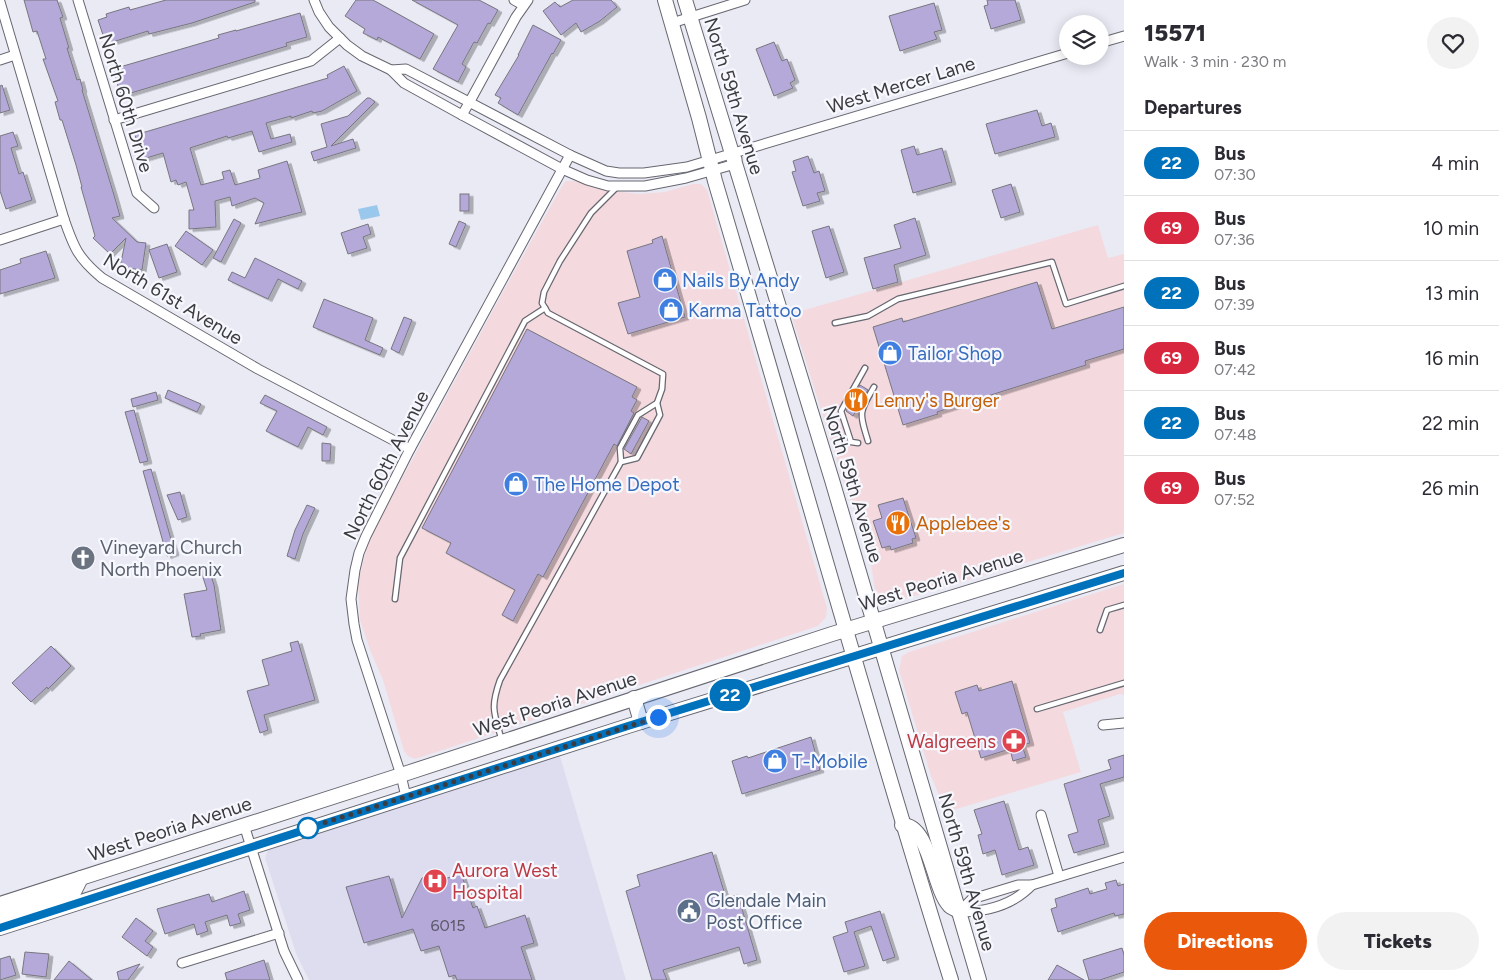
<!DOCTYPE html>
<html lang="en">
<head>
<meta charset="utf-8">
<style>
	:root { --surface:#fff; --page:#f2f2f3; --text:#2b2b33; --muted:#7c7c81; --line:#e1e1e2; --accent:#ea580c }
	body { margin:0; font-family:Figtree,sans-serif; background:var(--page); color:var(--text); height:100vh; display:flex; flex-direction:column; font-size:19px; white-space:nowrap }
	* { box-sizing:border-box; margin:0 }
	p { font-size:16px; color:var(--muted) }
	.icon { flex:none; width:28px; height:28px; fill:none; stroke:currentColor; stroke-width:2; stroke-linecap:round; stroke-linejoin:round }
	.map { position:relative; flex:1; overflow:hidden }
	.sheet { display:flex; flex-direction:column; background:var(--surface); width:375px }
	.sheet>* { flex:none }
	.badge { padding:0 10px; border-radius:16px; font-size:18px; line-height:32px }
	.fabs { position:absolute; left:1059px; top:15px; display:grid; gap:10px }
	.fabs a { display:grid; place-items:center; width:50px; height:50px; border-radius:50%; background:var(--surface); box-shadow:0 2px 12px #0003; font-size:25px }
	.you { position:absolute; width:25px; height:25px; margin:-12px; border:4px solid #fff; border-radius:50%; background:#1a73e8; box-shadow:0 0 0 8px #1a73e833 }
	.map>.badge { position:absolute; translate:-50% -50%; box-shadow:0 0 0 2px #fff }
	h2 { padding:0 20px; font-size:19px; line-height:45px }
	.round { display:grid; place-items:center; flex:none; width:52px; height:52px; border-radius:26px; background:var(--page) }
	.head { display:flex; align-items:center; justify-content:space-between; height:85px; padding:0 20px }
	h1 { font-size:24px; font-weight:800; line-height:38px }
	.action { display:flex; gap:10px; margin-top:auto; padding:10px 20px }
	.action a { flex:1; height:58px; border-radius:30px; background:var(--accent); color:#fff; font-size:20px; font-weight:800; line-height:58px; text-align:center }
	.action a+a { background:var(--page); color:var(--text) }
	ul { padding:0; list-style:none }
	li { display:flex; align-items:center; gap:15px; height:65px; padding:0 20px; border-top:1px solid var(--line) }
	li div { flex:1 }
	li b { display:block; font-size:19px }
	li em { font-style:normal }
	li .badge { min-width:55px; font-weight:700; text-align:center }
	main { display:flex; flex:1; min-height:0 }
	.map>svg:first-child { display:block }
</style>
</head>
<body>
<main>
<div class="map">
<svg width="1124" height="980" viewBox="0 0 1124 980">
	<defs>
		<filter id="shadow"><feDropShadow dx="4" dy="2.5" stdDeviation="0" flood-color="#0004"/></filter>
	</defs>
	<rect width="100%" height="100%" fill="#eaeaf5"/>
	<g fill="#f4d9de">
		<polygon points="566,181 576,181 604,190 640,194 665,192 693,184 701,184 707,190 827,608 826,617 818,626 415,759 408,756 404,751 383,680 370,650 360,620 358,583 367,546 380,519 504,290 562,186"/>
		<polygon points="1098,225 1108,258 1124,254 1124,533 895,602 888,602 883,599 875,589 868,546 859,515 848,496 791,314"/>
		<polygon points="1124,584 1124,695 1120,694 1063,712 1081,772 946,812 931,776 899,670 902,656 909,652"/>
	</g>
	<polygon fill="#ddddef" points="559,753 626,980 309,980 297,956 265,858 269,847"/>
	<polygon fill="#9ac8ec" points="377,205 380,216 361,220 358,209"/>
	<g fill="#b5a9da" stroke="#78767f" filter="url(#shadow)">
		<polygon points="24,0 57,0 63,17 60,18 69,48 67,48 77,80 80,79 83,90 82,90 114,195 120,216 112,218 137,242 146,243 142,270 120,267 126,238 110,254 93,238 95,236 81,187 82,187 76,165 62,120 60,120 55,102 58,101 43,59 46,59 37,31 33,32"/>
		<polygon points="166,0 255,0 255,2 192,23 149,34 148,31 106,44 98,20 107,17 106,14 129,7 130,10"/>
		<polygon points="356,0 373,0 434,34 420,59 378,37 377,40 363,33 365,29 345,16"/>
		<polygon points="412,0 479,0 498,10 490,24 488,23 477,43 474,42 462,64 466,67 458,82 433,69 458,25"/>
		<polygon points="573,0 611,0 617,7 600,21 581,32 576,23 561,35 543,11 555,2 560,7"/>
		<polygon points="987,0 1015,0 1021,20 991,29 984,6 988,5"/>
		<polygon points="934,3 942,30 934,32 937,39 900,51 889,16"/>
		<polygon points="300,13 307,37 286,43 287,46 121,96 113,69 219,38 218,35 236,30 236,31"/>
		<polygon points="533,25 561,40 553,54 552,53 518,115 498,103 501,98 495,95 519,55 518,55"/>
		<polygon points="774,42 782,61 787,59 795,80 790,83 793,88 774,96 756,49"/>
		<polygon points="344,66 357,91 322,111 313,113 312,111 291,118 291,116 266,123 271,139 290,134 292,142 259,152 252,131 228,138 227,136 190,148 201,185 224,179 222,172 230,170 235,185 260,178 258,170 287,161 302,212 255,224 264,203 255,198 232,206 230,197 215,201 216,227 189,229 189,210 194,210 186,182 178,185 176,180 171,182 163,153 143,159 135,135 328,78 327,75"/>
		<polygon points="2,85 10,110 0,113 0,86"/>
		<polygon points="367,98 370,98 375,102 331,146 353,139 356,148 314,161 311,152 327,147 321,124 348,116"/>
		<polygon points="1037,110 1042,126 1051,123 1055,137 995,154 986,124"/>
		<polygon points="13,132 18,146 11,148 19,174 23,172 32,200 6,209 0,191 0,136"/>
		<polygon points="914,146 917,155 942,148 952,182 913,193 901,150"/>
		<polygon points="808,156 814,173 819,171 825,191 817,193 820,201 803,206 792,172 796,171 793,161"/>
		<polygon points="1011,184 1020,212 1001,218 992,190"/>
		<rect x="460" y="194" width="9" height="17"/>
		<polygon points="915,218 926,255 894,265 898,282 873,289 864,258 901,248 894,225"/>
		<polygon points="234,219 241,223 221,262 213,258"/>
		<polygon points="459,221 466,224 456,247 449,244"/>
		<polygon points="368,224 371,234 363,237 367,248 348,254 341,233"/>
		<polygon points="829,226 844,272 826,278 812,231"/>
		<polygon points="186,231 213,250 202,265 175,246"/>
		<polygon points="662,236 685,317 628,334 618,303 640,297 627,251 653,243 652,240"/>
		<polygon points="167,244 177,272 159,278 149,250"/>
		<polygon points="46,251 55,278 0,294 0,270 21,263 20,259"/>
		<polygon points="255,258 302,281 298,289 278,279 268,299 228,280 232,272 245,278"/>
		<polygon points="1037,282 1052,329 1124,307 1124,349 1085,361 1086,365 937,412 938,414 903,425 873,327 902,318 903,322"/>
		<polygon points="324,299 373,318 365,340 383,348 380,355 313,327"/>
		<polygon points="404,317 412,320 399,353 391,349"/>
		<polygon points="527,329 637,387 632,397 637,400 631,411 634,413 617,446 614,444 543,577 538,574 513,621 502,615 515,590 446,553 451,543 422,528"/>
		<polygon points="860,385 868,390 853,416 846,411"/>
		<polygon points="168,390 201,404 197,412 165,398"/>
		<polygon points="156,392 158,400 133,407 131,399"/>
		<polygon points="265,395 327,427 323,435 308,427 298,447 266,431 277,411 260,403"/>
		<polygon points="134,410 148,461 140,463 125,412"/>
		<polygon points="642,417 649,421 631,454 624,449"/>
		<polygon points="322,443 331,444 330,461 322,461"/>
		<polygon points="151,469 175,553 167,556 143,471"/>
		<polygon points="180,492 187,517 178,520 167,495"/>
		<polygon points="903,498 916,538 912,539 913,543 891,550 890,546 882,548 873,521 882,518 878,505"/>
		<polygon points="307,505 315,508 303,534 295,559 287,556 295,530"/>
		<polygon points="208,566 214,585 221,630 200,634 201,636 192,637 184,594 207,590 200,568"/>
		<polygon points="298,641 315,700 264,715 268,730 260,733 247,691 269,685 262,660 292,651 290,643"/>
		<polygon points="51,646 71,666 48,689 47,687 31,702 12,683"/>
		<polygon points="1012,681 1030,743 1022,745 1026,757 1013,761 1010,749 981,758 967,712 962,714 955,692 977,685 979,691"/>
		<polygon points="811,737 820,770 742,794 732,761 747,756 748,758"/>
		<polygon points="1124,755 1124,777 1100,784 1110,816 1098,820 1105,844 1074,853 1068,835 1078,832 1064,784 1111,769 1108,760"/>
		<polygon points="1004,801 1019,850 1028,847 1034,865 1002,875 995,850 983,854 978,835 982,834 974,810"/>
		<polygon points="712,852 726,898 738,895 757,960 744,964 739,947 663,970 667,980 652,980 626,891 640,886 637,875"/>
		<polygon points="440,872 442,880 461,873 473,908 477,906 485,928 525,915 534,943 521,947 532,980 457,980 455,975 449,977 439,946 421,951 413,929 364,943 346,887 389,876 402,918 422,878"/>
		<polygon points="1116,880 1118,886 1124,884 1124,914 1115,916 1114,913 1058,932 1051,909 1057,907 1055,899 1088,888 1090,894 1107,889 1105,883"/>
		<polygon points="244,891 250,910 238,914 241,923 230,926 227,915 205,922 208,931 197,935 194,924 165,934 157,909 209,894 212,902"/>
		<polygon points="880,911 895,957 883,961 871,926 854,932 865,966 844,972 833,937 848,932 845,922"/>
		<polygon points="136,918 153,931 145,941 153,947 147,956 122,937"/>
		<polygon points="1122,948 1124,955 1124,972 1100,980 1089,980 1083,960"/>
		<polygon points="25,952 49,954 46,977 22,974"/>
		<polygon points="10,956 16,975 0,980 0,959"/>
		<polygon points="264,960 270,980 227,980 225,973"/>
		<polygon points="69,961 92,980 54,980"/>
		<polygon points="140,964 128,980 119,980 117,972"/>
		<polygon points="1057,965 1084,980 1048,980"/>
	</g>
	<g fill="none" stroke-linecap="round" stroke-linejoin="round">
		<defs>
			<g id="lane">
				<polyline points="835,323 868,316 898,299 1052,262 1066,304 1124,286"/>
				<path d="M868 441C859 412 859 413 874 387"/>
				<polyline points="858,443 851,442 841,411 865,368"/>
				<polyline points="621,462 620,448 638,415 657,403"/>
				<polyline points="395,599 400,558 525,321 545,308"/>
				<polyline points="1100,630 1107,610 1124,605"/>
				<polyline points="1037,709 1124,683"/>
				<path d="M502 741C494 713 490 708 500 680L621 462 637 458 660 415 657 403 662 389 663 374 548 313 542 303 544 292 560 261 591 213 617 187"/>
			</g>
			<g id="street">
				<polyline points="78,0 137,193 154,208"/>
				<polyline points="314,0 319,12 329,27 347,45 362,56 391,70 404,83 462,115 562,169 587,180 608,186 645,186 686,178 735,164 737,159"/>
				<polyline points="514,0 523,5"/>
				<path d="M0 2 64 219C74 248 78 258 102 278L258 369 410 449"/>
				<polyline points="672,23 745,0"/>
				<polyline points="1100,43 1124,36"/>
				<polyline points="0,60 15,55"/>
				<polyline points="391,70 406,69 570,155 606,171 619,173 644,173 687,167 1068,53"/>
				<polyline points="462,115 469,103 516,17 528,0"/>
				<polyline points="114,120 311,61 340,38"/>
				<polyline points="0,240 64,219"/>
				<polyline points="1103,725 1124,723"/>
				<polyline points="406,797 401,775 357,640 354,624 351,599 355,570 359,553 366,536 410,449 570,155"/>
				<polyline points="1041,815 1059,876"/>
				<polyline points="244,825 284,951 298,980"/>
				<polyline points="959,912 972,899 1018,885 1032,885 1124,857"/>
				<path d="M959 912C987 912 1013 905 1032 885"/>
				<polyline points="182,963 279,933"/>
			</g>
			<g id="secondary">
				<path d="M665 0 699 118 715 181C794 447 868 715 951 980"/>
				<polyline points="685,0 832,480 979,980"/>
				<polyline points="634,698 641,722"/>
				<path d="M902 825C930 825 933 888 949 905 951 908 956 909 959 911"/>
				<polyline points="0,904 401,775 832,634 1124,545"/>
				<polyline points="0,918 73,894 81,878"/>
				<polyline points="0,928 628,726 1124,573"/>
			</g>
		</defs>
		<use href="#lane" stroke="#666770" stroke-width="7"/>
		<use href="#street" stroke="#666770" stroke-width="11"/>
		<use href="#secondary" stroke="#666770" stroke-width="16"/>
		<use href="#lane" stroke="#fff" stroke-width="4.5"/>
		<use href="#street" stroke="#fff" stroke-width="9"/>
		<use href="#secondary" stroke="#fff" stroke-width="14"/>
	</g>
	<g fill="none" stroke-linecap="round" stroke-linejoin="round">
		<defs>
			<polyline id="line" points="0,928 628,726 1124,573"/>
		</defs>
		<use href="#line" stroke="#fff" stroke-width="11"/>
		<use href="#line" stroke="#0072bc" stroke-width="8"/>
		<polyline stroke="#3c3c40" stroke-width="5" stroke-dasharray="0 9" points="308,828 658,717"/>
	</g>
	<defs>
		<symbol id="shop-disc" viewBox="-11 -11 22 22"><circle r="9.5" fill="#3f7fe0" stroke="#f7f8fe"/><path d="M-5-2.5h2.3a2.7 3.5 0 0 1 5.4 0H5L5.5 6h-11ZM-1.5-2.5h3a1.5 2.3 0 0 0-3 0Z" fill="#fff"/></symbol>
		<symbol id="restaurant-disc" viewBox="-11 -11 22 22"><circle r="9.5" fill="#e8710a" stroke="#f7f8fe"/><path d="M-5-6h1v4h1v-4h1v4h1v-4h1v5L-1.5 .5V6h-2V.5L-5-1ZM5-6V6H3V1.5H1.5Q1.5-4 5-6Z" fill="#fff"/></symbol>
		<symbol id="church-disc" viewBox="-11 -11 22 22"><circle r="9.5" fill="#6b7280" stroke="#f7f8fe"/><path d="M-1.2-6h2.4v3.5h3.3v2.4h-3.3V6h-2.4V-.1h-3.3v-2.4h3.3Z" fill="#fff"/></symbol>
		<symbol id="pharmacy-disc" viewBox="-11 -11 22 22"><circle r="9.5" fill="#e0444e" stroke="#f7f8fe"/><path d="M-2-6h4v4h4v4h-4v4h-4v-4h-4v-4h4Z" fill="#fff"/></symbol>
		<symbol id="hospital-disc" viewBox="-11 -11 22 22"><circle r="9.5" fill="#e0444e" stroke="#f7f8fe"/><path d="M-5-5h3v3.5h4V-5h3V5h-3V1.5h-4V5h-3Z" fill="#fff"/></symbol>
		<symbol id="civic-disc" viewBox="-11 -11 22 22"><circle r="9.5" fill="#5c6f8a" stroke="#f7f8fe"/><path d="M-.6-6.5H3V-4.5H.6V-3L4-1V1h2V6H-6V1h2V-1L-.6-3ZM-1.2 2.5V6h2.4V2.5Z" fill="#fff"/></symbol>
	</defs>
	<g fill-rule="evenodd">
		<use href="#shop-disc" x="651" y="266" width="28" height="28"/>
		<use href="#shop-disc" x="657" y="296" width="28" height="28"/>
		<use href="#shop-disc" x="876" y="339" width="28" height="28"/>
		<use href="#restaurant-disc" x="842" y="386" width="28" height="28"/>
		<use href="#shop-disc" x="502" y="470" width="28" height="28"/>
		<use href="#restaurant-disc" x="884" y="509" width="28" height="28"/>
		<use href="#church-disc" x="69" y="544" width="28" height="28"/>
		<use href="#pharmacy-disc" x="1000" y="727" width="28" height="28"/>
		<use href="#shop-disc" x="761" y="747" width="28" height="28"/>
		<use href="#hospital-disc" x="421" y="867" width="28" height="28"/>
		<use href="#civic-disc" x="675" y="897" width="28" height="28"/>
	</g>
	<circle fill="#fff" stroke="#0072bc" stroke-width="2.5" cx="308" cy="828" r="10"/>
	<g text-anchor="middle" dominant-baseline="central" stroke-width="4.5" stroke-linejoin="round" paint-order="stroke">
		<g font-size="16" fill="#5a5766">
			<text x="448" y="925">6015</text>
		</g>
		<g font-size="19" fill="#3c3c40" stroke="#f7f8fe">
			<text transform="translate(901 85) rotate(-17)">West Mercer Lane</text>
			<text transform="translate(734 96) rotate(73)">North 59th Avenue</text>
			<text transform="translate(126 103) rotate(73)">North 60th Drive</text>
			<text transform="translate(173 299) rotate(31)">North 61st Avenue</text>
			<text transform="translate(386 465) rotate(-63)">North 60th Avenue</text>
			<text transform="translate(853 484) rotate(73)">North 59th Avenue</text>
			<text transform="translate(941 580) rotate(-17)">West Peoria Avenue</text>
			<text transform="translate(555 704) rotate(-18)">West Peoria Avenue</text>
			<text transform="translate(170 829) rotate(-18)">West Peoria Avenue</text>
			<text transform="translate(967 872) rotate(74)">North 59th Avenue</text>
		</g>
		<g font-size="19" fill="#366cbe" stroke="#f7f8fe" text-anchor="start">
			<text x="682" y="280">Nails By Andy</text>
			<text x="688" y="310">Karma Tattoo</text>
			<text x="908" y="353">Tailor Shop</text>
			<text x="534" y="484">The Home Depot</text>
			<text x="792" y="761">T-Mobile</text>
		</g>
		<g font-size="19" fill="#c56008" stroke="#f7f8fe" text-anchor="start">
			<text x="874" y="400">Lenny's Burger</text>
			<text x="916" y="523">Applebee's</text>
		</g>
		<g font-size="19" fill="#5b616d" stroke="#f7f8fe" text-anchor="start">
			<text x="100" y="547">Vineyard Church<tspan x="100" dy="22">North Phoenix</tspan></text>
		</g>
		<g font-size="19" fill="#be3a42" stroke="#f7f8fe" text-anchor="end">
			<text x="996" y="741">Walgreens</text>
			<text x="452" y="870" text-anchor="start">Aurora West<tspan x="452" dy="22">Hospital</tspan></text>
		</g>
		<g font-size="19" fill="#4e5e75" stroke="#f7f8fe" text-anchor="start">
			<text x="706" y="900">Glendale Main<tspan x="706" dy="22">Post Office</tspan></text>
		</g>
	</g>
</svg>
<div class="fabs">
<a><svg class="icon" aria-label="layers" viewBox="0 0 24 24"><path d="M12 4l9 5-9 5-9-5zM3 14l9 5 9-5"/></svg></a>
</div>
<div class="you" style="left:658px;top:717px"></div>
<b class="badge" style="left:730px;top:695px;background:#0072bc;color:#fff">22</b>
</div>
<section class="sheet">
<div class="head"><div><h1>15571</h1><p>Walk · 3 min · 230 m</p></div><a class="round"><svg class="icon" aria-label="heart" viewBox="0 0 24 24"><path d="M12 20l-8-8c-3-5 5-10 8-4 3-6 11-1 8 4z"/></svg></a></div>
<h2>Departures</h2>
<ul>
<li><span class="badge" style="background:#0072bc;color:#fff">22</span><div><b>Bus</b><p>07:30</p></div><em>4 min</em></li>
<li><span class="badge" style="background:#d7263d;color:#fff">69</span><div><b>Bus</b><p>07:36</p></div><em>10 min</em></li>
<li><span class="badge" style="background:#0072bc;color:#fff">22</span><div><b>Bus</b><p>07:39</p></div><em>13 min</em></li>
<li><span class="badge" style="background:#d7263d;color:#fff">69</span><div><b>Bus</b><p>07:42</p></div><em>16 min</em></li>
<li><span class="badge" style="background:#0072bc;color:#fff">22</span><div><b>Bus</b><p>07:48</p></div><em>22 min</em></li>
<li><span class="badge" style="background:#d7263d;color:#fff">69</span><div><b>Bus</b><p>07:52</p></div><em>26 min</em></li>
</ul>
<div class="action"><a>Directions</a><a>Tickets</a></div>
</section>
</main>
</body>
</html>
